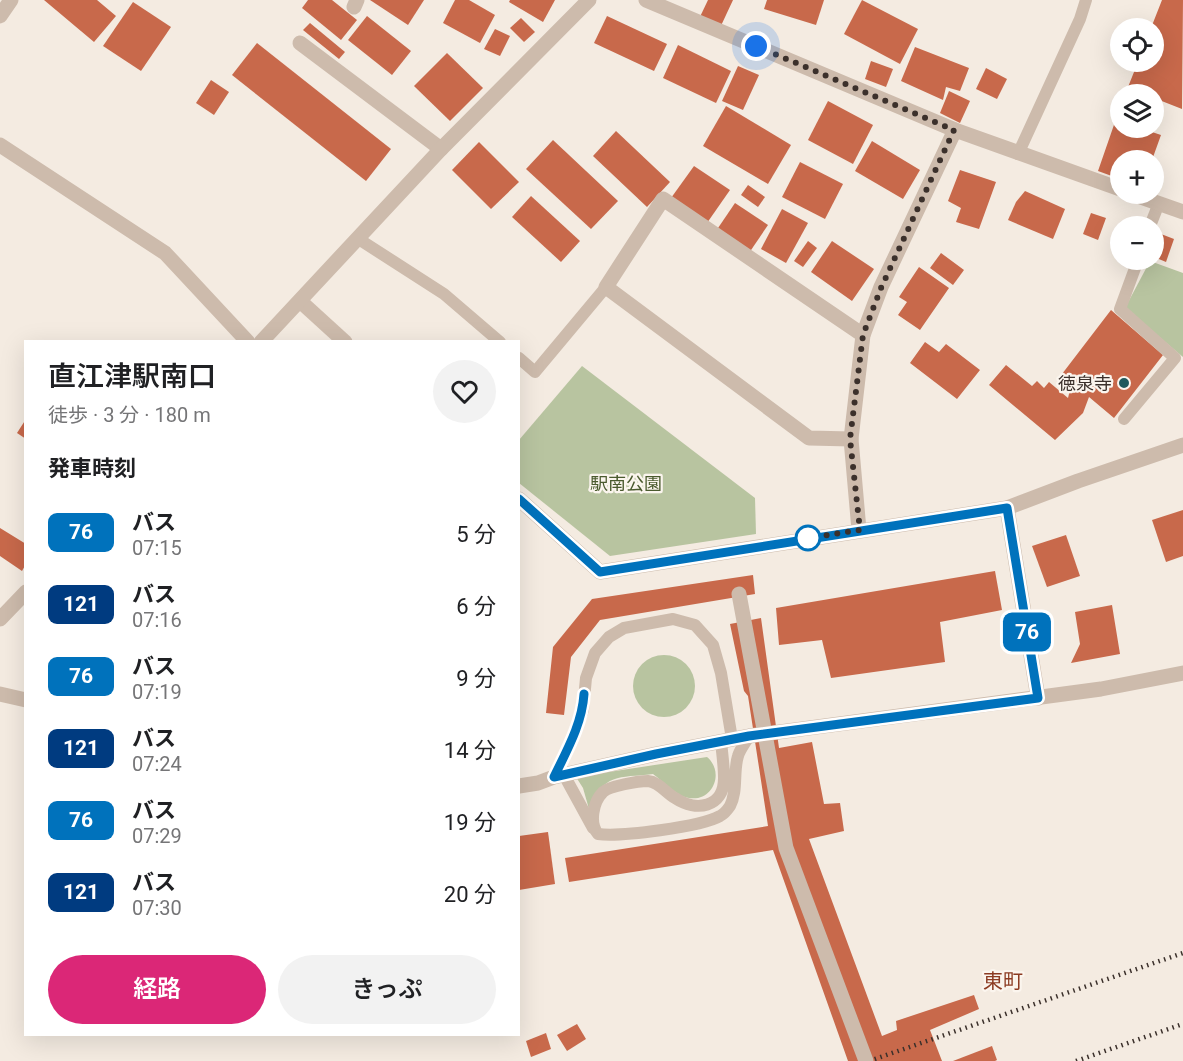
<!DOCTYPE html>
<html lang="ja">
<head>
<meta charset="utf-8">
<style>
	:root { --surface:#fff; --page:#f2f2f2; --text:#202124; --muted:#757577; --accent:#db2777 }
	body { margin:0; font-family:Roboto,"Noto Sans JP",sans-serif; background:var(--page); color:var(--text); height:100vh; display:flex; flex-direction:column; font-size:22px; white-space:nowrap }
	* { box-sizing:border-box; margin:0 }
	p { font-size:20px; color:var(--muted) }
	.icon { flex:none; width:33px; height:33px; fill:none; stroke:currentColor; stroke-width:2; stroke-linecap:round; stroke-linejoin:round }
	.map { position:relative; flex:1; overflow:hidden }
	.details { position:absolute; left:24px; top:340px; width:496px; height:696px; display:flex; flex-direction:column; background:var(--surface); border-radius:0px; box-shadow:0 6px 24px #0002 }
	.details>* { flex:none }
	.badge { padding:0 12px; border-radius:9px; font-size:21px; line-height:39px }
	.controls { position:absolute; left:1110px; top:18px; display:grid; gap:12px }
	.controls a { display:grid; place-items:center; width:54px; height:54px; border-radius:50%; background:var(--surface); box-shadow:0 6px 24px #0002; font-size:30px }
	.you { position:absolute; width:30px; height:30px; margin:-15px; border:4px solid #fff; border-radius:50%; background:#1a73e8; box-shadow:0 0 0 9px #1a73e833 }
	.map>.badge { position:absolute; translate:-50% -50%; box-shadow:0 0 0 3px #fff }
	h2 { padding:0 24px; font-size:22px; line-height:54px }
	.round { display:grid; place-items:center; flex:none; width:63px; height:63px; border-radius:32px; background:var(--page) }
	.summary { display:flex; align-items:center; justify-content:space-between; height:102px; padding:0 24px }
	h1 { font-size:28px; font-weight:600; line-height:45px }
	.primary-button { display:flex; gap:12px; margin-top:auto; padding:12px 24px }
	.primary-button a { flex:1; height:69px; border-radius:36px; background:var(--accent); color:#fff; font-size:24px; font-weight:600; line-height:69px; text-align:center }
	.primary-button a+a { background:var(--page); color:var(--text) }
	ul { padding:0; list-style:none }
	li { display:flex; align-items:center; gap:18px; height:72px; padding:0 24px }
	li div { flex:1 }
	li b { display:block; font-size:22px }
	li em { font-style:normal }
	li .badge { min-width:66px; font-weight:700; text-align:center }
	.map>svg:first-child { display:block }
</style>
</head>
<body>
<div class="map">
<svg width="1183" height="1061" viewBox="0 0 1183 1061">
	<rect width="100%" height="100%" fill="#f4ebe1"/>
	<g fill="#b8c4a0">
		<polygon points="1150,261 1183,273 1183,357 1125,308"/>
		<polygon points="582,366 755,498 756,534 610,556 519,483 519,440"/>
		<circle cx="664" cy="686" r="31"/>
		<path d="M707 757C725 772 713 802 689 798 676 796 663 781 653 774 618 778 604 773 589 809L583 788 576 777Z"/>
	</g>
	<g fill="#c8694b">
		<polygon points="44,0 97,0 116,16 94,42"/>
		<polygon points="308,0 332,0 357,20 341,40 302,8"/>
		<polygon points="370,0 424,0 408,25"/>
		<polygon points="455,0 469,0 495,15 480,43 443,23"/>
		<polygon points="510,0 555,0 543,22 509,2"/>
		<polygon points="708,0 733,0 719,30 698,21"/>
		<polygon points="767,0 824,0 816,25 764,9"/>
		<polygon points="862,0 918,29 900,64 844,34"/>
		<polygon points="1162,0 1183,0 1182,109 1154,98 1154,94 1145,94 1128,87 1138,62 1154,62 1154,28 1151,28"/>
		<polygon points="133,2 171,27 141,71 103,46"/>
		<polygon points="367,16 411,51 392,75 348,40"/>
		<polygon points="607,16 667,44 654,71 594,43"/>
		<polygon points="521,18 535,32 524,42 510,28"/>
		<polygon points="310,23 345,52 339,59 303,30"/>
		<polygon points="495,29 510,36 500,56 484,49"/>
		<polygon points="257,43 391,149 366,181 232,75"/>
		<polygon points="678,45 731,71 716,103 663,78"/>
		<polygon points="915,47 969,68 960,91 946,87 943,100 901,81"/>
		<polygon points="447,53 483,88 450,121 414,86"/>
		<polygon points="871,61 893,69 886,87 865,79"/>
		<polygon points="738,66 759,75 743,110 722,101"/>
		<polygon points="986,68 1007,79 997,99 976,89"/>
		<polygon points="211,80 229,92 214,115 196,103"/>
		<polygon points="949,91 970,101 960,123 940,113"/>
		<polygon points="828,101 873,125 853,164 808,140"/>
		<polygon points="726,106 791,145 768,184 703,146"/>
		<polygon points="1116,119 1120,121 1120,128 1140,128 1161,135 1152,160 1120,160 1120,179 1098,171"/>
		<polygon points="616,131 670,182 647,207 593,156"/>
		<polygon points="553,140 618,201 591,229 526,169"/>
		<polygon points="872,141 920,170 903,199 855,171"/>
		<polygon points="479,142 519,182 491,209 452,170"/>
		<polygon points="800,162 843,184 825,219 782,197"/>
		<polygon points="694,166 730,190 707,223 671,198"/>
		<polygon points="960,170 996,182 979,229 956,222 961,208 948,201"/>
		<polygon points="748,185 765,197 758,207 741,195"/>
		<polygon points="1025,191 1065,209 1053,239 1008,220 1016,202"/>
		<polygon points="531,196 580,241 561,262 512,217"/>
		<polygon points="735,203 768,225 749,253 716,231"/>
		<polygon points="782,209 808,223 786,263 761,249"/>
		<polygon points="1091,213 1106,218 1098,240 1083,234"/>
		<polygon points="1161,234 1174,239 1166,262 1154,257"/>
		<polygon points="808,241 817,248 803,267 794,261"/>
		<polygon points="832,241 874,269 852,301 811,272"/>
		<polygon points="941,253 964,270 953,285 930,268"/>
		<polygon points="919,267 949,288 920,330 898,315 907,302 899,297"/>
		<polygon points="1111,310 1163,355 1114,418 1089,397 1083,413 1055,440 989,385 1006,365 1032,386 1037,381 1044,388 1049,382 1068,398 1072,382 1062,374"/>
		<polygon points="925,342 939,352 946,344 980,370 957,399 910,363"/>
		<polygon points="26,419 26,439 17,433"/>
		<polygon points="1183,510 1183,556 1166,562 1152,520"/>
		<polygon points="0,528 26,544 26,564 22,571 0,556"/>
		<polygon points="1066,535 1080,576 1047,587 1032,546"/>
		<polygon points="995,571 1002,610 940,622 945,662 831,678 822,640 779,645 776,608"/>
		<polygon points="753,575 755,594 600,620 571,657 564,715 546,713 553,647 592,599"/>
		<polygon points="1112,605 1120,654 1071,663 1080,644 1075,612"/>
		<polygon points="761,618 779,748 812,742 824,804 840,803 844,831 809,839 882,1036 897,1030 896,1021 974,995 979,1009 930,1030 942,1061 848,1061 773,850 569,882 565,858 768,826 748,696 744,691 730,624"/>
		<polygon points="548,832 555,884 519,890 519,836"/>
		<polygon points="577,1024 586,1039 567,1051 557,1035"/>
		<polygon points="546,1033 551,1049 531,1057 526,1041"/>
		<polygon points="992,1046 997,1060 995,1061 953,1061"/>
	</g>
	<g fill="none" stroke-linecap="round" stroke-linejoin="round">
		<g stroke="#cdbbac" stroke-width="12">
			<polyline points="1018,154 1080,19 1086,0"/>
			<polyline points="1150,226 1159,203"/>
			<polyline points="357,238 444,294 500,342"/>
			<polyline points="519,358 535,372 606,287"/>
			<polyline points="1124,419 1175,358 1120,309 1138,260"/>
			<path d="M721 741C722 753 724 765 724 778 724 808 696 812 675 798 666 793 659 782 648 781 639 781 609 786 603 792 593 802 589 823 598 834 620 837 701 827 720 816 724 814 728 809 730 806 738 791 733 772 738 756 740 749 746 742 749 736"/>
			<polyline points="564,775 593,828"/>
			<polyline points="554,777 571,741 583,710 586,678 595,653 609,637 624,628 673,619 695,625 713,645 721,673 732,739"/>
		</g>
		<g stroke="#cdbbac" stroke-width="15">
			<polyline points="646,0 955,130 1120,189"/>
			<polyline points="354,7 357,0"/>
			<polyline points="300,43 441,149"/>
			<polyline points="0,145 165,253 248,342"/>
			<polyline points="1132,194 1183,212"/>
			<polyline points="300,301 345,342"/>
			<polyline points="851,439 809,438 606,287 663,199 863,335"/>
			<polyline points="519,499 600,572 1007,508 1078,481 1183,445"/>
			<polyline points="1007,508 1038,698"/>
			<polyline points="859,530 851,439 863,335 881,287 955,130"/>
		</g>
		<g stroke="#cdbbac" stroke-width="15">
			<polyline points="0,16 11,0"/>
			<polyline points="261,342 441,149 589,0"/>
			<polyline points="0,619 26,592"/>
			<polyline points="0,694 26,700"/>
			<polyline points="519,786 538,783 554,777 656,754 749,736 1101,689 1183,673"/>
		</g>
		<g stroke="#3b302b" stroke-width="4.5" stroke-dasharray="1.5 4.5" stroke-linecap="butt">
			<polyline points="869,1061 1183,953"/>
			<polyline points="1076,1061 1183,1024"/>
		</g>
		<polyline stroke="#cdbbac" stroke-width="15" points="739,594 786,848 866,1061"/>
	</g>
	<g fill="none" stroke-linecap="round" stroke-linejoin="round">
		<defs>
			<path id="line" d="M519 499 600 572 1007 508 1038 698 749 736 656 754 554 777C567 750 582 724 584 694"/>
		</defs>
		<use href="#line" stroke="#fff" stroke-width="14"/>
		<use href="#line" stroke="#0072bc" stroke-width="9"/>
		<polyline stroke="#3b302b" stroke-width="6" stroke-dasharray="0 10.8" points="756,46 954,130 881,288 863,335 850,439 860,530 808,538"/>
	</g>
	<circle fill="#1f5a5e" stroke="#fbf5ee" stroke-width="2" cx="1124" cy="383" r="6"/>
	<circle fill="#fff" stroke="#0072bc" stroke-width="3" cx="808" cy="538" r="12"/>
	<g text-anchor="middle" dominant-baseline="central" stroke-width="4.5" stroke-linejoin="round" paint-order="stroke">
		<g font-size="18" fill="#3b302b" stroke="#fbf5ee" text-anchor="end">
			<text x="1112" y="383">徳泉寺</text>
		</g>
		<g font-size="18" fill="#4a5a2e" stroke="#fbf5ee">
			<text x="626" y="483">駅南公園</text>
		</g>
		<g font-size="20" fill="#8c3b22" stroke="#fbf5ee">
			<text x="1003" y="981">東町</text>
		</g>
	</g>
</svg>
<div class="controls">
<a><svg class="icon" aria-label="locate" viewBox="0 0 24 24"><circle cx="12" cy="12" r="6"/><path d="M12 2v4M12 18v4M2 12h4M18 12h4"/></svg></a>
<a><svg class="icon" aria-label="layers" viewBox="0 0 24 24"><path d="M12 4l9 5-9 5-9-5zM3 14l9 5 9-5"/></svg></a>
<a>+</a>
<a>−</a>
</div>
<div class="you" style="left:756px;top:46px"></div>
<b class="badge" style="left:1027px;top:632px;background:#0072bc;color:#fff">76</b>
<section class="details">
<div class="summary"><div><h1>直江津駅南口</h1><p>徒歩 · 3 分 · 180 m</p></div><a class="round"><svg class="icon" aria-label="heart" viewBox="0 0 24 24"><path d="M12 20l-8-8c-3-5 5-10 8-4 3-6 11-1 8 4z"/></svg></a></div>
<h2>発車時刻</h2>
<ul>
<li><span class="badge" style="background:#0072bc;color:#fff">76</span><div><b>バス</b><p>07:15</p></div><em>5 分</em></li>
<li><span class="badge" style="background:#003b80;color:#fff">121</span><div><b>バス</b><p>07:16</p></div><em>6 分</em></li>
<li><span class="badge" style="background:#0072bc;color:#fff">76</span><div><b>バス</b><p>07:19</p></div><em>9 分</em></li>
<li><span class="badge" style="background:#003b80;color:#fff">121</span><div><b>バス</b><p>07:24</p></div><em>14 分</em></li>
<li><span class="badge" style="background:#0072bc;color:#fff">76</span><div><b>バス</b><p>07:29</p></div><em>19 分</em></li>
<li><span class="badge" style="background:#003b80;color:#fff">121</span><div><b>バス</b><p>07:30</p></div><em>20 分</em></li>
</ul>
<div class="primary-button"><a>経路</a><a>きっぷ</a></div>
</section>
</div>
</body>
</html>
